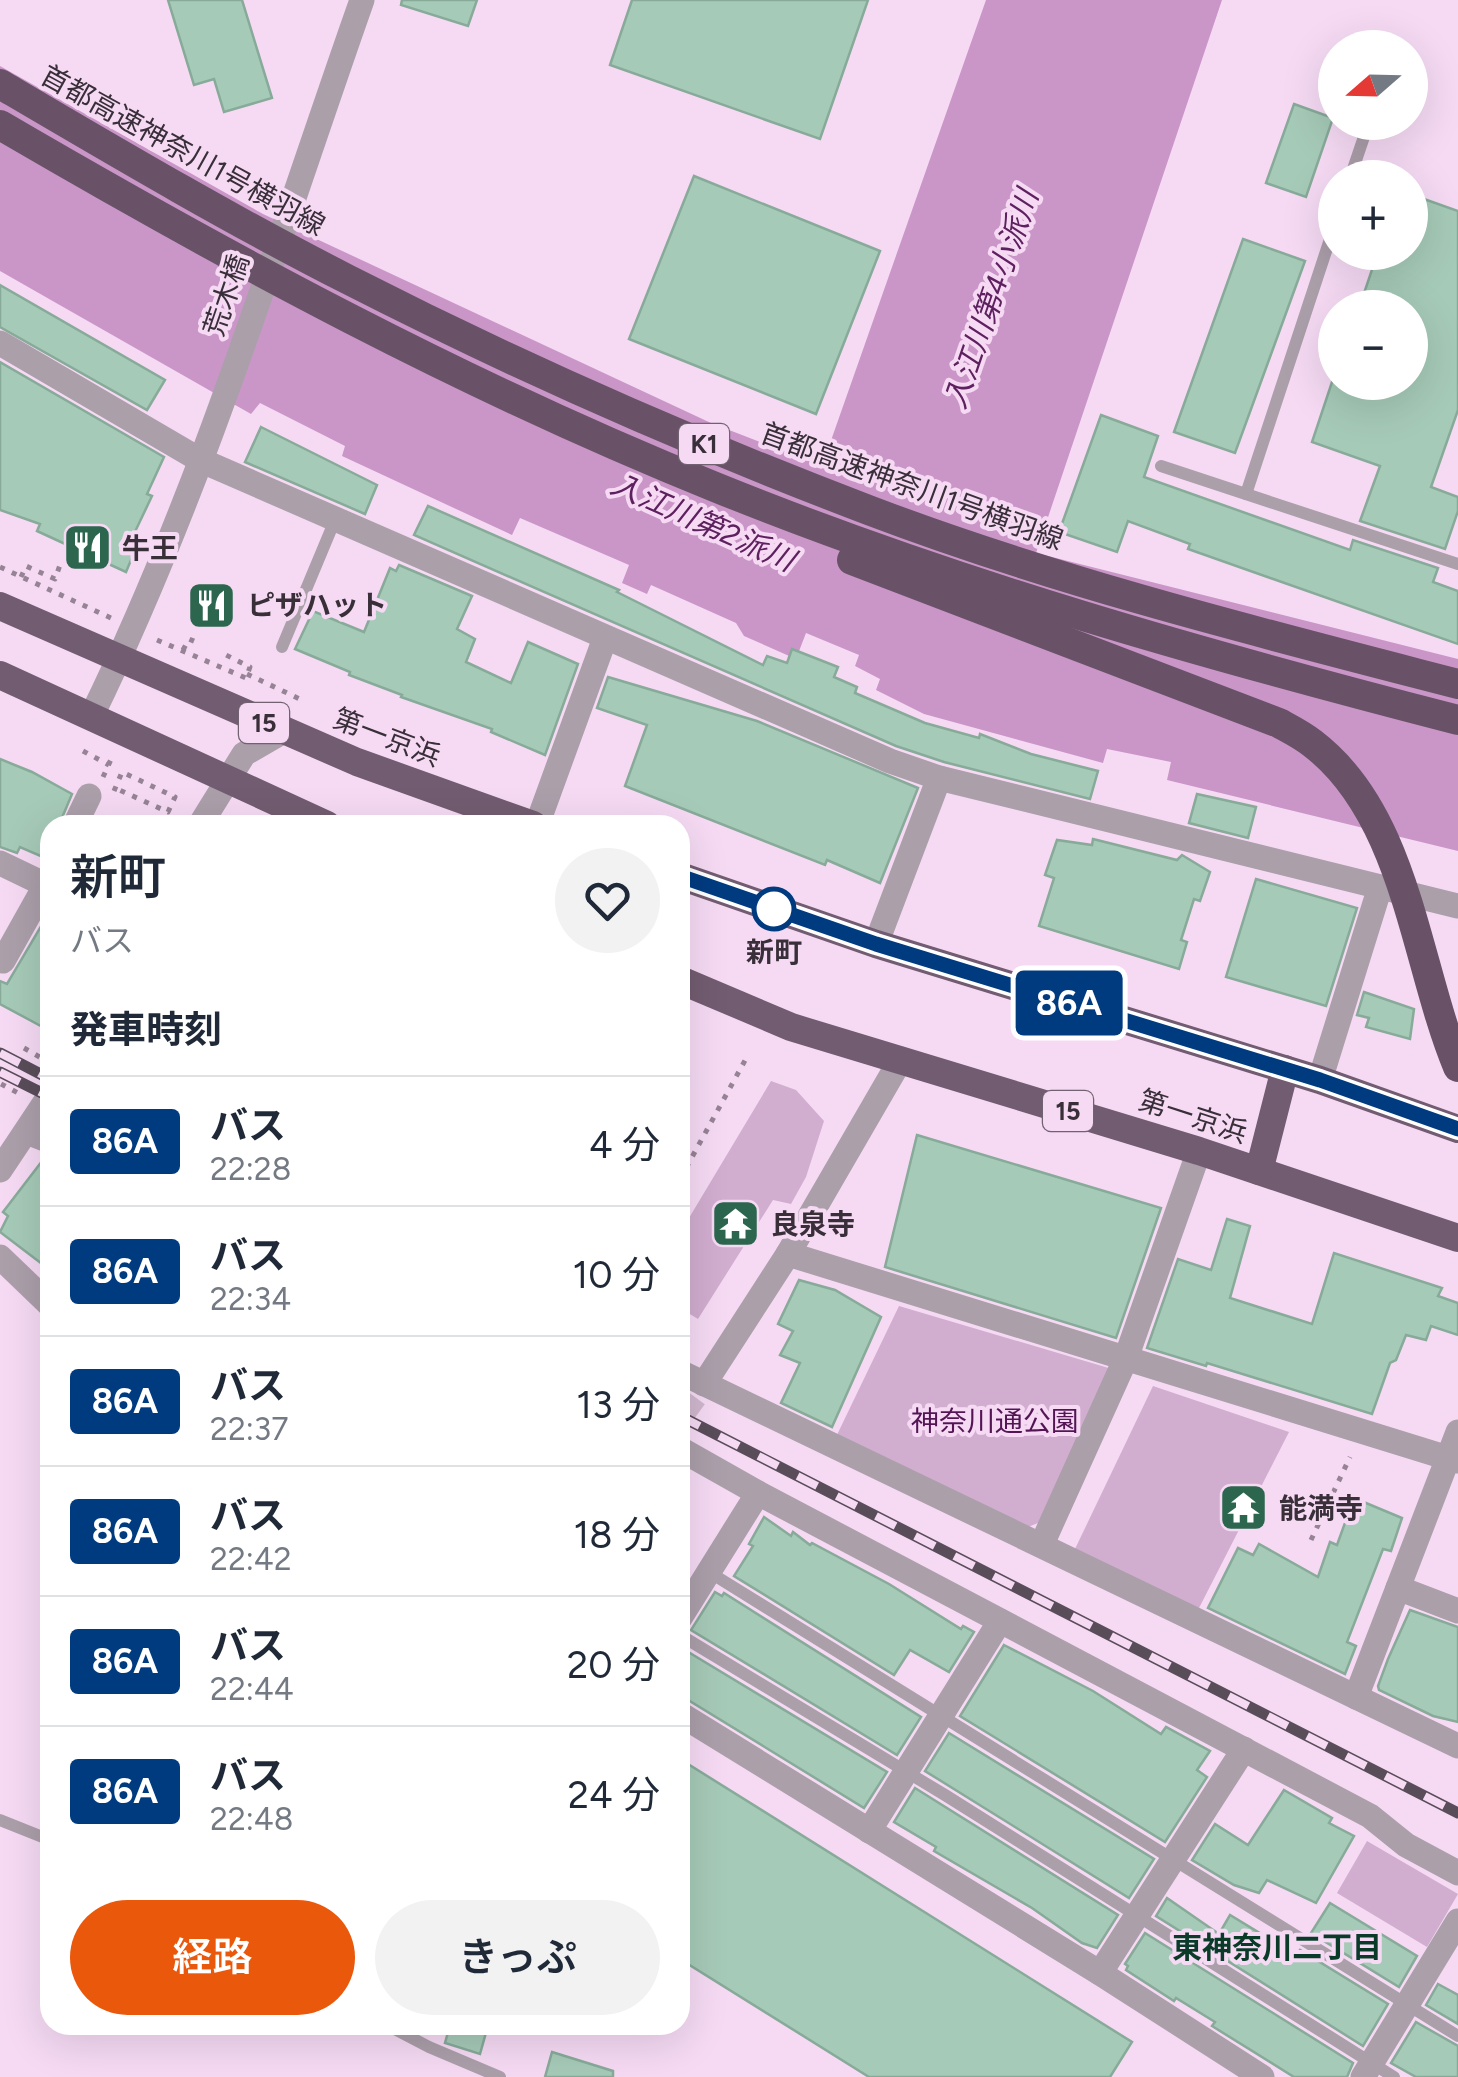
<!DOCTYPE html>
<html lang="ja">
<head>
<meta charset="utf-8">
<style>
	:root { --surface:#fff; --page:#f2f2f3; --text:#1f2937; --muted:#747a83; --line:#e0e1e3; --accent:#ea580c }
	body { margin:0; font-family:Figtree,"Noto Sans JP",sans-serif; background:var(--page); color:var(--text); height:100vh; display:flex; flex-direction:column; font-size:38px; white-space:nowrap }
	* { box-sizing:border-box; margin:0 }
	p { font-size:32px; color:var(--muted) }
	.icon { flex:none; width:55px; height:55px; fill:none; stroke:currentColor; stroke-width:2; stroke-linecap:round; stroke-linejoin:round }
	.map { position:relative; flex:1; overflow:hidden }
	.details { position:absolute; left:40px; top:815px; width:650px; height:1220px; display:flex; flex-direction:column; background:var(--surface); border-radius:30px; box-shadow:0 10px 40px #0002 }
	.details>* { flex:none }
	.badge { padding:0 20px; border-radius:8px; font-size:35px; line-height:65px }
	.needle { width:65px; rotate:250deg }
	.controls { position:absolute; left:1318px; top:30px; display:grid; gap:20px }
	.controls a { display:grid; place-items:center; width:110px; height:110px; border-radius:50%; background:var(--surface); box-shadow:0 10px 40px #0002; font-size:50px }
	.map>.badge { position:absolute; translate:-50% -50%; box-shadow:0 0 0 5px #fff }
	h2 { padding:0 30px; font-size:38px; line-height:90px }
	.round { display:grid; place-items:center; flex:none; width:105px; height:105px; border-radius:52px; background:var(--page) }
	.summary { display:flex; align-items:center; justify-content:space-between; height:170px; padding:0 30px }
	h1 { font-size:48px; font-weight:600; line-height:75px }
	.button { display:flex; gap:20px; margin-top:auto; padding:20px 30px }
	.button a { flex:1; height:115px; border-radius:60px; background:var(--accent); color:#fff; font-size:40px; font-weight:600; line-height:115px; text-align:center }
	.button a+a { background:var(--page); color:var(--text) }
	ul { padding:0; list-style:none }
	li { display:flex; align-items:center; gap:30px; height:130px; padding:0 30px; border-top:2px solid var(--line) }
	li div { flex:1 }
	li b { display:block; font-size:38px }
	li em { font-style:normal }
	li .badge { min-width:110px; font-weight:700; text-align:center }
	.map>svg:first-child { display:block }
</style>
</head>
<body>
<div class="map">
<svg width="1458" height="2077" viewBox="0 0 1458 2077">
	<rect width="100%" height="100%" fill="#f6daf4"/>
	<g fill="#d1adcf">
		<polygon points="771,1081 796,1090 824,1121 806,1177 791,1204 773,1200 698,1319 680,1308 680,1233"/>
		<polygon points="899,1306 1112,1369 1043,1521 1028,1527 835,1439"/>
		<polygon points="1153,1386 1289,1432 1198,1610 1075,1549"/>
		<polygon points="1367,1841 1458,1894 1427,1947 1337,1893"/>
	</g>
	<polygon fill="#ca96c8" points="986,0 1222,0 1036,553 1458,659 1458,851 1167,780 1171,762 1107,749 1103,763 924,714 876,690 880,679 855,666 859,655 806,633 796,659 744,636 736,623 651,585 647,594 622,583 629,565 520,518 512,535 342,456 345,446 260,403 251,414 0,271 0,66 263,214 711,423 822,466"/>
	<g fill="#a6cab8" stroke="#87aa99" stroke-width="2.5">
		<polygon points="168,0 242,0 272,98 224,112 214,79 194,85"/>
		<polygon points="402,0 477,0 468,26 401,5"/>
		<polygon points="632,0 868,0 820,139 610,65"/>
		<polygon points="1294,104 1333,118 1306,197 1266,183"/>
		<polygon points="694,176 880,251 816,414 629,339"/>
		<polygon points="1410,194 1458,211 1458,410 1431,487 1458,497 1458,511 1445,549 1360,521 1380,466 1312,442 1332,382 1410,382 1410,308 1359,308 1378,252 1410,252"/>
		<polygon points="1243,239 1305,261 1235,453 1174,432"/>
		<polygon points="0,285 165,380 147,410 0,327"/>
		<polygon points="0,362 164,457 147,494 152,496 132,538 139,541 126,572 37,531 40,524 0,510"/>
		<polygon points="1101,415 1158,436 1144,477 1350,550 1353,540 1438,568 1433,582 1458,591 1458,644 1188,549 1190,544 1128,521 1117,552 1059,532"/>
		<polygon points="261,427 377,485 365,514 245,462"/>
		<polygon points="428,506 619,590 617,592 763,665 767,656 787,663 792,649 838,667 834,677 857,687 855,693 925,723 979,738 980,734 1031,754 1098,771 1090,799 944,762 896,746 414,535"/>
		<polygon points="399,565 472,596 457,629 475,639 466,662 511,683 528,642 578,664 545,755 491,732 492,729 401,697 402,695 349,675 350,672 295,649 313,611 364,632 390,568 396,571"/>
		<polygon points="608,677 757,721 918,788 880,883 827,860 825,865 625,786 647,725 597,708"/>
		<polygon points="0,759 32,772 72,794 59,825 50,825 50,860 20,847 17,853 0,847"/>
		<polygon points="1197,794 1256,807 1248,838 1189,823"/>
		<polygon points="1093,839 1177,860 1182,855 1210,872 1200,901 1194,899 1181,940 1187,942 1179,969 1039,926 1054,878 1045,875 1057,840 1092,845"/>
		<polygon points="1256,879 1357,908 1326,1006 1226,977"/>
		<polygon points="50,911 50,1031 0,1004 0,981 7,984"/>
		<polygon points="1364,992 1414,1009 1410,1039 1366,1027 1369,1018 1357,1015"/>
		<polygon points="917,1135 1161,1208 1116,1338 885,1267"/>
		<polygon points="46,1156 50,1157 50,1270 0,1232 8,1216 3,1212"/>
		<polygon points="1227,1219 1250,1226 1230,1298 1312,1324 1334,1253 1442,1288 1438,1296 1458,1303 1458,1335 1431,1326 1426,1340 1406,1335 1396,1360 1390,1363 1372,1414 1207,1363 1206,1366 1147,1348 1178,1259 1211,1270"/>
		<polygon points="799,1280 835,1290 881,1317 832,1427 781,1403 800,1363 780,1355 793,1331 778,1324"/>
		<polygon points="1354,1498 1402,1518 1391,1551 1383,1549 1347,1642 1356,1646 1345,1674 1208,1608 1238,1548 1253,1555 1259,1544 1318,1577 1330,1542 1337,1545"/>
		<polygon points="764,1517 791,1536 793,1532 810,1545 812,1543 889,1584 961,1629 963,1626 974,1632 949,1672 910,1650 894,1675 734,1576 753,1546 749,1544"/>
		<polygon points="715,1592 722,1596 724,1593 921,1717 897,1755 691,1630"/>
		<polygon points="1410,1610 1458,1627 1458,1722 1433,1716 1379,1690 1378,1686 1388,1659"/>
		<polygon points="1004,1645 1093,1691 1161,1734 1166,1727 1210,1751 1197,1770 1207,1777 1165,1842 960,1716"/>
		<polygon points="680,1647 887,1772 864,1808 680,1695"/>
		<polygon points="949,1733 1154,1859 1129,1898 925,1771"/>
		<polygon points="680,1759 1132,2042 1110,2077 869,2077 680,1959"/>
		<polygon points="915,1788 1118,1915 1097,1948 1082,1943 1032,1908 934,1851 936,1847 894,1822"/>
		<polygon points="1284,1790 1332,1818 1329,1823 1354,1836 1316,1903 1267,1880 1259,1893 1234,1885 1192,1860 1215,1824 1248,1845"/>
		<polygon points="1167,1898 1219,1934 1230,1915 1296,1955 1300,1950 1388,2004 1363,2046 1156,1916"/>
		<polygon points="1330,1903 1417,1956 1399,1987 1311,1933"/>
		<polygon points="1145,1933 1353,2063 1347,2077 1294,2077 1212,2026 1215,2022 1176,1998 1174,2001 1126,1970 1128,1966 1125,1964"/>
		<polygon points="1438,1984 1458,1995 1458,2024 1426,2005"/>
		<polygon points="1416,2022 1458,2046 1458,2077 1416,2077 1391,2063"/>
		<polygon points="450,2025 487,2029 480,2054 445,2043"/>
		<polygon points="552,2052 613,2071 613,2077 545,2077"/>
	</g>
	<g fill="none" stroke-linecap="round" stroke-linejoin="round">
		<polyline stroke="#d0b8cf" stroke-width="25" stroke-dasharray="25 12" stroke-linecap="butt" points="680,1417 704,1384"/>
		<g stroke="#968395" stroke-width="5" stroke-dasharray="5 8" stroke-linecap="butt">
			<polyline points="0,567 111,618"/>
			<polyline points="21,577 26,566 55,579 60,565"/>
			<polyline points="157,640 246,678 250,667 220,652"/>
			<polyline points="183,650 189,639 196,642"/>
			<polyline points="247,674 304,701"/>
			<polyline points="83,751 109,765"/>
			<polyline points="103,777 113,755"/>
			<polyline points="114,791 122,772 175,797 168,812 115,788"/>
			<polyline points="24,1048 50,1063"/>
			<polyline points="1,1084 20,1094"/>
			<polyline points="680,1179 748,1055"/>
			<polyline points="1311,1540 1350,1457"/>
		</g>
		<g stroke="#ab9faa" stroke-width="12">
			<polyline points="1350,178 1369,122"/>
			<polyline points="1161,466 1458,564"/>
			<polyline points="1246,494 1335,224"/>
			<polyline points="282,647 335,520"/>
			<polyline points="709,1572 1458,2036"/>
			<polyline points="680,1635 945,1795 1394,2077"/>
			<polyline points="0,1820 50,1840"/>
			<polyline points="387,2025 429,2047 500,2077"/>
		</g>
		<g stroke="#ab9faa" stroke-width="25">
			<polyline points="0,343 200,460 890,761 939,778 1458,906"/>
			<path d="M92 715C203 488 278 238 362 0"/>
			<polyline points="75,825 89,796"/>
			<polyline points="537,825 605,638"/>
			<polyline points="0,863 50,887"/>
			<polyline points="876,944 939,778"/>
			<polyline points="0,960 3,961 50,877"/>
			<polyline points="1320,1080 1380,887"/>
			<polyline points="27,1132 50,1141"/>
			<polyline points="788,1254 1458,1461"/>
			<polyline points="0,1257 50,1305"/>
			<polyline points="704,1384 788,1254 901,1059"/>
			<polyline points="680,1449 758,1493 1370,1816 1406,1845 1458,1873"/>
			<polyline points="1042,1544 1126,1358 1199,1151"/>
			<polyline points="1398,1588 1458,1611"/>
			<polyline points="680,1618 758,1493"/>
			<polyline points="1356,1697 1458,1432"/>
			<polyline points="680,1714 1100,1973 1262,2077"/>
			<polyline points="869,1831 1000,1621"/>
			<polyline points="1100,1973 1244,1749"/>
			<polyline points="1363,2077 1458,1921"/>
		</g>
		<g stroke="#ab9faa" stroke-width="25">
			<polyline points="200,825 244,754 284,731"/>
			<polyline points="0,1170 50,1095"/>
			<polyline points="680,1372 1458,1746"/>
		</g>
		<g stroke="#725c71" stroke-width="28">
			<polyline points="0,606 357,762 533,825"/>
			<polyline points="0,675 327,825"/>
			<polyline points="680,876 876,944 1320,1080 1458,1129"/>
			<polyline points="680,980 791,1027 1199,1151 1458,1238"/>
			<polyline points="1259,1171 1285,1069"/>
		</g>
		<g stroke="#695268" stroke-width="30">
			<path d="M0 84C114 151 229 219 347 279 517 366 692 443 871 511 1061 583 1261 633 1458 684"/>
			<path d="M0 125C231 260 467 387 715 487 957 585 1206 655 1458 720"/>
			<path d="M852 560 1279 723C1290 729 1302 735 1312 743 1407 815 1415 964 1458 1067"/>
		</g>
		<defs>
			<g id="rail">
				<polyline points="0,1053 50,1079"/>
				<polyline points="0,1072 50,1097"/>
				<polyline points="680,1416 1458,1813"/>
			</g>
		</defs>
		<use href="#rail" stroke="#5a4d5a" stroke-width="11"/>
		<use href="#rail" stroke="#f6daf4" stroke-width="8" stroke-dasharray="22" stroke-linecap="butt"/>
	</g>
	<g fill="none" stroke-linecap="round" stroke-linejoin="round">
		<defs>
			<polyline id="line" points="680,876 876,944 1320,1080 1458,1129"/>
		</defs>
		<use href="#line" stroke="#fff" stroke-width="22"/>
		<use href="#line" stroke="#003b80" stroke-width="15"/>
	</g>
	<defs>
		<symbol id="restaurant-square" viewBox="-11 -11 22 22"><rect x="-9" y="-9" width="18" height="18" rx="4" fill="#2d664e" stroke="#f6daf4"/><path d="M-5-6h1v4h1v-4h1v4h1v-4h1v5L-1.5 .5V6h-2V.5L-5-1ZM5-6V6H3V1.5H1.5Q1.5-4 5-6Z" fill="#fff"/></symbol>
		<symbol id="temple-square" viewBox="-11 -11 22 22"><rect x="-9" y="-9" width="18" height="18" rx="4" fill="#2d664e" stroke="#f6daf4"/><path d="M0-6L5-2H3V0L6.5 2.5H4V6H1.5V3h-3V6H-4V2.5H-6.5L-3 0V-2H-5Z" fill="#fff"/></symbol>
	</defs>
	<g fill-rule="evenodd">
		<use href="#restaurant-square" x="60" y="520" width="55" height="55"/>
		<use href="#restaurant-square" x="184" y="578" width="55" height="55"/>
		<use href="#temple-square" x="708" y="1196" width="55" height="55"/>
		<use href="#temple-square" x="1216" y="1480" width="55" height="55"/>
	</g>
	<circle fill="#fff" stroke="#003b80" stroke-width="5" cx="774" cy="909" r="20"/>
	<g text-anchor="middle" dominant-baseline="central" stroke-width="8" stroke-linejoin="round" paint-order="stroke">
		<g fill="#f6daf4" stroke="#726271" stroke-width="2.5">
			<rect x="679" y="424" width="50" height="40" rx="8"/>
			<rect x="239" y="703" width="50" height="40" rx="8"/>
			<rect x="1043" y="1091" width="50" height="40" rx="8"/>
		</g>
		<g font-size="25" font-weight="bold" fill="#392f39">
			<text x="704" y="444">K1</text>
			<text x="264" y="723">15</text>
			<text x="1068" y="1111">15</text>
		</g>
		<g font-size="28" fill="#392f39" stroke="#f6daf4">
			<text transform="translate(183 150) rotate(29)">首都高速神奈川1号横羽線</text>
			<text transform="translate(226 295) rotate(-71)">荒木橋</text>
			<text transform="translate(912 486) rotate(20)">首都高速神奈川1号横羽線</text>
			<text transform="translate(387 737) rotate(21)">第一京浜</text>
			<text transform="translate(1193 1116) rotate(18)">第一京浜</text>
		</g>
		<g font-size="28" font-weight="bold" fill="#392f39" stroke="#f6daf4" text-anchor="start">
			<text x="122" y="548">牛王</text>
			<text x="247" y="605">ピザハット</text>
			<text x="771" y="1224">良泉寺</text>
			<text x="1279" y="1508">能満寺</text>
		</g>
		<g font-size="28" font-weight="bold" fill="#392f39" stroke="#f6daf4">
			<text x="774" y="952">新町</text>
		</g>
		<g font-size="28" fill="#531554" stroke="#f6daf4">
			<text x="995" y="1421">神奈川通公園</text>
		</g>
		<g font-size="30" font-style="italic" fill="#5e215f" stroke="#f6daf4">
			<text transform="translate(991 299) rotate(-71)">入江川第4小派川</text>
			<text transform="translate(703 522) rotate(24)">入江川第2派川</text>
		</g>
		<g font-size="30" font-weight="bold" fill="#0a3b29" stroke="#f6daf4">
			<text x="1277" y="1947">東神奈川二丁目</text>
		</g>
	</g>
</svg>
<div class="controls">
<a><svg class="needle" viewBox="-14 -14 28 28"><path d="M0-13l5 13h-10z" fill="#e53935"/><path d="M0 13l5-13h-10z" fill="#747a83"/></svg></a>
<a>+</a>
<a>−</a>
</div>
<b class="badge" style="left:1069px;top:1003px;background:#003b80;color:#fff">86A</b>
<section class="details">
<div class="summary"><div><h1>新町</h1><p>バス</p></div><a class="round"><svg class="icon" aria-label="heart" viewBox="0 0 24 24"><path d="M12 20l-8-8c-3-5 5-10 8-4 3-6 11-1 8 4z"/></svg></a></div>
<h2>発車時刻</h2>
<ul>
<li><span class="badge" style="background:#003b80;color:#fff">86A</span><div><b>バス</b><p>22:28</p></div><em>4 分</em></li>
<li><span class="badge" style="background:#003b80;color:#fff">86A</span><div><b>バス</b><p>22:34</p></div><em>10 分</em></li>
<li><span class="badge" style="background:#003b80;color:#fff">86A</span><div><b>バス</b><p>22:37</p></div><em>13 分</em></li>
<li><span class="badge" style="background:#003b80;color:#fff">86A</span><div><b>バス</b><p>22:42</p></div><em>18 分</em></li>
<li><span class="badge" style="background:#003b80;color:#fff">86A</span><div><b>バス</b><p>22:44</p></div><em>20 分</em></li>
<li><span class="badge" style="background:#003b80;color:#fff">86A</span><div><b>バス</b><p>22:48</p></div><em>24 分</em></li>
</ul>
<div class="button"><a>経路</a><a>きっぷ</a></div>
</section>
</div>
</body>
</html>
